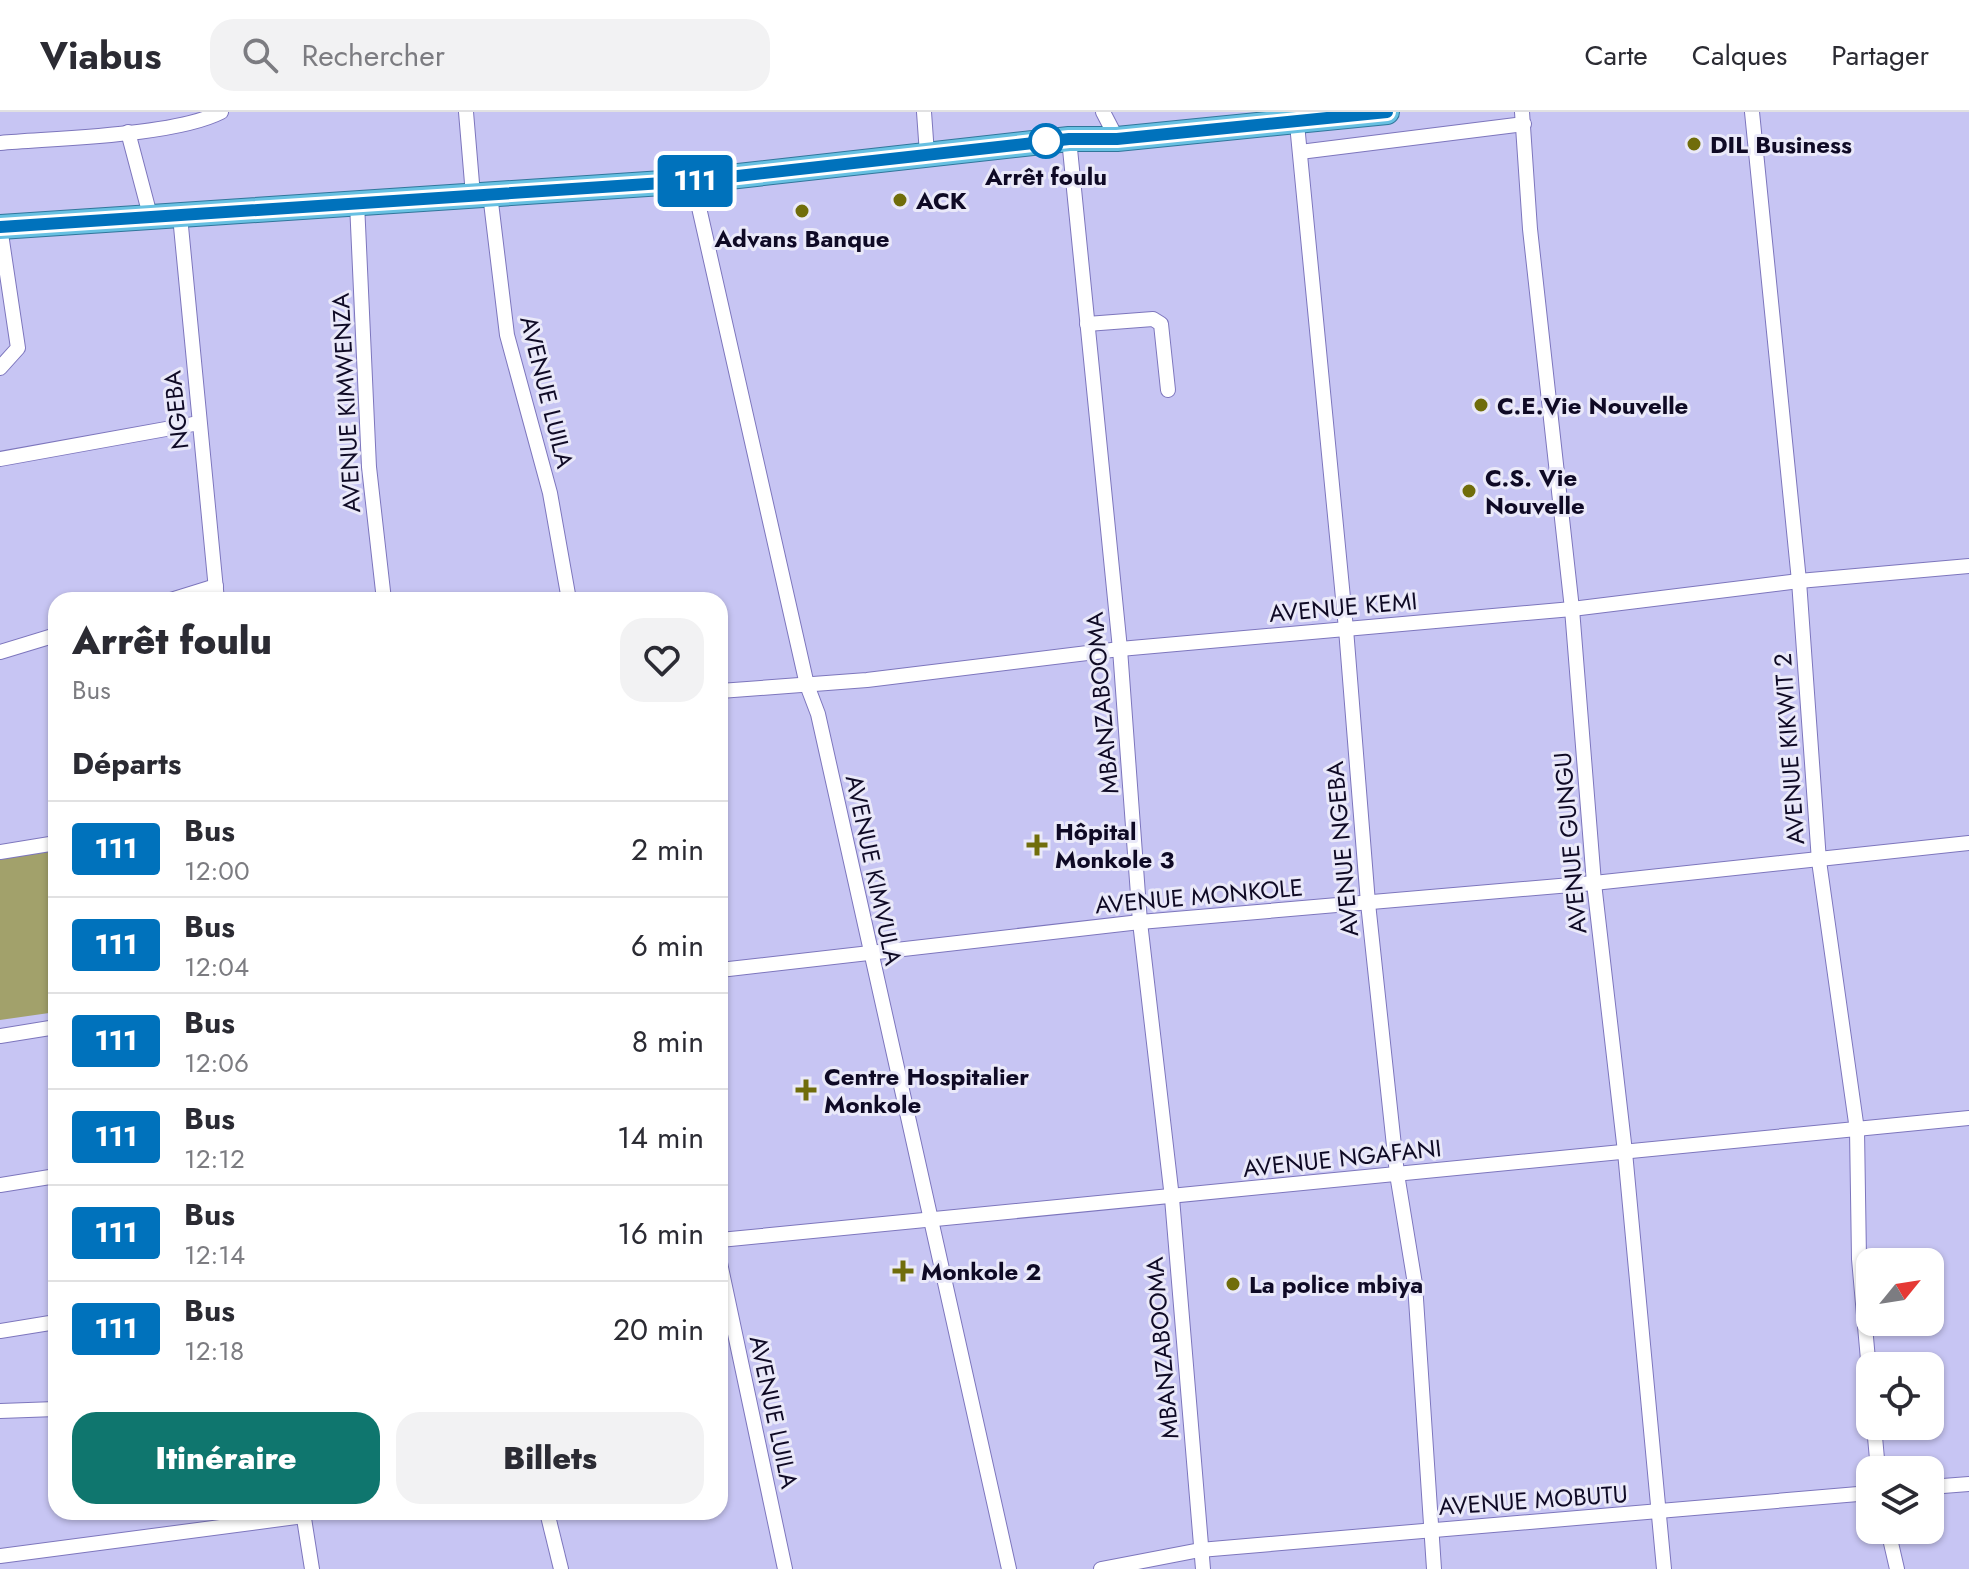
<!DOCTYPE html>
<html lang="fr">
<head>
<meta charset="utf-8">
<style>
	:root { --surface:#fff; --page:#f2f2f3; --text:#2b2b33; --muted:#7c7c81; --line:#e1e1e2; --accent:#0f766e }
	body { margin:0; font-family:Jost,sans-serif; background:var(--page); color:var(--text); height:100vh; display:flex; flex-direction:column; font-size:30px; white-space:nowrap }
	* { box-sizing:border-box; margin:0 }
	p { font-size:26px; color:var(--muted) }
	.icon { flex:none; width:44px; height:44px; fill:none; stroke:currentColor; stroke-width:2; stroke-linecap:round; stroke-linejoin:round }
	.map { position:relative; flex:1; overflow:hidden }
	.panel { position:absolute; left:48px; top:480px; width:680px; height:928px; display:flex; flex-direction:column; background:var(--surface); border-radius:24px; box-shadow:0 2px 6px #0004 }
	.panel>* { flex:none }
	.badge { padding:0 16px; border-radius:6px; font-size:28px; line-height:52px }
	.needle { width:52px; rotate:60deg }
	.tools { position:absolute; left:1856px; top:1136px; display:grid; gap:16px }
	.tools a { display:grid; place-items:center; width:88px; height:88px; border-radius:16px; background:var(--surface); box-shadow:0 2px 6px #0004; font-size:40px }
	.map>.badge { position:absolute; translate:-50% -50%; box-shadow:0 0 0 4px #fff }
	h2 { padding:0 24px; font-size:30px; line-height:72px }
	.round { display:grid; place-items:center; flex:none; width:84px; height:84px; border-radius:24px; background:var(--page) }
	.overview { display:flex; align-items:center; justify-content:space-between; height:136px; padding:0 24px }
	h1 { font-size:38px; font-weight:800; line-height:60px }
	.primary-button { display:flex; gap:16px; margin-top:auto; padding:16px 24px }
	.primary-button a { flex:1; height:92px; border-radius:24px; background:var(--accent); color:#fff; font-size:32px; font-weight:800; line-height:92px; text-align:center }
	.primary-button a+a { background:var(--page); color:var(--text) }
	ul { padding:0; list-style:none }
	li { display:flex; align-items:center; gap:24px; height:96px; padding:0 24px; border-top:2px solid var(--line) }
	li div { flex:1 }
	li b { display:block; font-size:30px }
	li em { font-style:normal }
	li .badge { min-width:88px; font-weight:700; text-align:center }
	header { display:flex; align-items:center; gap:48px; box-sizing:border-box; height:112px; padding:0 40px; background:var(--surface); border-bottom:2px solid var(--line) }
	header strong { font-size:38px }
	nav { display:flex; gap:44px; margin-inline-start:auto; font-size:28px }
	.search { width:560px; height:72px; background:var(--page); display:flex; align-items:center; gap:20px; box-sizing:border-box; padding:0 28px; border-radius:24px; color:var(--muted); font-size:30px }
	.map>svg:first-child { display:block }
</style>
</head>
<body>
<header>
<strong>Viabus</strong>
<div class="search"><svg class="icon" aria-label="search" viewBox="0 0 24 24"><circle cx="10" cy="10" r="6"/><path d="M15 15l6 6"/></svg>Rechercher</div>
<nav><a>Carte</a><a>Calques</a><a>Partager</a></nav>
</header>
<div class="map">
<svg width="1969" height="1457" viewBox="0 0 1969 1457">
	<rect width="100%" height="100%" fill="#c7c5f3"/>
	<polygon fill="#a2a16b" points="56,734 56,900 0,908 0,742"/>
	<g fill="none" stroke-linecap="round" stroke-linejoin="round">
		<defs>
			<g id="minor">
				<polyline points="466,0 473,83"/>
				<polyline points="924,0 927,42"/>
				<polyline points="1103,0 1117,27"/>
				<polyline points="1522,0 1530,117 1572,497 1594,771 1625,1040 1664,1457"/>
				<polyline points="1752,0 1799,469 1819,749 1857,1018 1859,1147 1870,1270"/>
				<polyline points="1297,12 1346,517 1368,791 1397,1062 1415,1172 1434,1457"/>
				<polyline points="128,20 151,107"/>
				<polyline points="1069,27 1120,537 1140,810 1172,1086 1203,1457"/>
				<path d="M0 31C57 26 174 24 221 0"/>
				<polyline points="1300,40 1524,12"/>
				<polyline points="693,69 807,573 818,602 1009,1457"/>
				<polyline points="490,82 507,223 550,381 569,488"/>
				<polyline points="357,91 369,355 384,488"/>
				<polyline points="180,104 217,488"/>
				<polyline points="1087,212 1153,207 1161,212 1168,278"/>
				<polyline points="0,256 18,236 0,115"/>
				<polyline points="0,347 199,311"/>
				<polyline points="171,488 216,474"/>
				<polyline points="0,540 56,523"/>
				<polyline points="720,579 867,568 1120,537 1572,497 1799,469 1969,454"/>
				<polyline points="0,740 56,731"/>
				<polyline points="720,858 1140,810 1594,771 1969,731"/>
				<polyline points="0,924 56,915"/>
				<polyline points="0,1073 56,1064"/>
				<polyline points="720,1128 1969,1006"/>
				<polyline points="720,1151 785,1457"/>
				<polyline points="0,1219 56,1210"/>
				<polyline points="0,1299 56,1297"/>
				<polyline points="1874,1314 1878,1358"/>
				<polyline points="1930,1375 1969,1372"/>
				<polyline points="303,1400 312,1457"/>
				<polyline points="547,1400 561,1457"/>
				<polyline points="1888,1418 1897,1457"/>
				<polyline points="0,1444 304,1404"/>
				<polyline points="1101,1457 1200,1438 1870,1381"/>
			</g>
			<polyline id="trunk" points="0,115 693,69 1069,27 1117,27 1387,0"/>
		</defs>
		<use href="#minor" stroke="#7d76bd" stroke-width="16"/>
		<use href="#trunk" stroke="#30769b" stroke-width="26"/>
		<use href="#minor" stroke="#fff" stroke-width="14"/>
		<use href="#trunk" stroke="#67c0e2" stroke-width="24"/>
	</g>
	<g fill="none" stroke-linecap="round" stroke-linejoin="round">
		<defs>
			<polyline id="line" points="0,115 693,69 1069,27 1117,27 1387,0"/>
		</defs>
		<use href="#line" stroke="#fff" stroke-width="18"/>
		<use href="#line" stroke="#0072bc" stroke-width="12"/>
	</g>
	<circle fill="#fff" stroke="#0072bc" stroke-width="4" cx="1046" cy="29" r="16"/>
	<g fill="#706d0b" stroke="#eae9f9" stroke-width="3">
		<circle cx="1694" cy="32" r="8"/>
		<circle cx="900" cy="88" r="8"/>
		<circle cx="802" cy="99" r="8"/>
		<circle cx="1481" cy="293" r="8"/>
		<circle cx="1469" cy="379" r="8"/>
		<path d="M1033 721h8v8h8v8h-8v8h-8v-8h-8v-8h8z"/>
		<path d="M802 966h8v8h8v8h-8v8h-8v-8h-8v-8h8z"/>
		<path d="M899 1147h8v8h8v8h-8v8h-8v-8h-8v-8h8z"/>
		<circle cx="1233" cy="1172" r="8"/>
	</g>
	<g text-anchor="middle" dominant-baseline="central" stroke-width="6" stroke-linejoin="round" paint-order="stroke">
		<g font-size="24" font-weight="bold" fill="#0f0a25" stroke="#eae9f9" text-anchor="start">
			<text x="1710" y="32">DIL Business</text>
			<text x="916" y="88">ACK</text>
			<text x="802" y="126" text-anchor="middle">Advans Banque</text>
			<text x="1497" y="293">C.E.Vie Nouvelle</text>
			<text x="1485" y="365">C.S. Vie<tspan x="1485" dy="28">Nouvelle</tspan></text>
			<text x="1055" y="719">Hôpital<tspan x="1055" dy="28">Monkole 3</tspan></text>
			<text x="824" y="964">Centre Hospitalier<tspan x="824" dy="28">Monkole</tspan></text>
			<text x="921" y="1159">Monkole 2</text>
			<text x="1249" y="1172">La police mbiya</text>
		</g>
		<g font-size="24" font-weight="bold" fill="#0f0a25" stroke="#eae9f9">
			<text x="1046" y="64">Arrêt foulu</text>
		</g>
		<g font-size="24" fill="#0f0a25" stroke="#eae9f9">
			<text transform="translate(547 280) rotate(76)">AVENUE LUILA</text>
			<text transform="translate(346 291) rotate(-93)">AVENUE KIMWENZA</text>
			<text transform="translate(176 298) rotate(-96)">NGEBA</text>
			<text transform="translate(1343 495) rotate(-5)">AVENUE KEMI</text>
			<text transform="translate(1102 591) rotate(-95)">MBANZABOOMA</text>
			<text transform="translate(1789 637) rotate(-94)">AVENUE KIKWIT 2</text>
			<text transform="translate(1570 731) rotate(-95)">AVENUE GUNGU</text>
			<text transform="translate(1342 737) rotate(-95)">AVENUE NGEBA</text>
			<text transform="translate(874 758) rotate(78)">AVENUE KIMVULA</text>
			<text transform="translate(1199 784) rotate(-5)">AVENUE MONKOLE</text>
			<text transform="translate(1342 1046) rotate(-6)">AVENUE NGAFANI</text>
			<text transform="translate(1162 1236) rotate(-95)">MBANZABOOMA</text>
			<text transform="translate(774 1300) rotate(78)">AVENUE LUILA</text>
			<text transform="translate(1533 1388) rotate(-4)">AVENUE MOBUTU</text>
		</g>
	</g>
</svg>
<div class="tools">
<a><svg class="needle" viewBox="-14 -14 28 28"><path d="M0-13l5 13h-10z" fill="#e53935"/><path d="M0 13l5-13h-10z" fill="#7c7c81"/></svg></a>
<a><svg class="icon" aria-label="locate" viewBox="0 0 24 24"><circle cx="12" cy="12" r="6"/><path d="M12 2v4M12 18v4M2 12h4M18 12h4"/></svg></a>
<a><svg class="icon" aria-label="layers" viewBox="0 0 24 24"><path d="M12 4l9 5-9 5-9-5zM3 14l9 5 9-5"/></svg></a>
</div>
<b class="badge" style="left:695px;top:69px;background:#0072bc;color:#fff">111</b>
<section class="panel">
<div class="overview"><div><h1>Arrêt foulu</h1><p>Bus</p></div><a class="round"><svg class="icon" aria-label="heart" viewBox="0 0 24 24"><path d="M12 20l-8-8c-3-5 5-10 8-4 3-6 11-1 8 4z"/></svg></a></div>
<h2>Départs</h2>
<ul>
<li><span class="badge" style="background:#0072bc;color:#fff">111</span><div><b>Bus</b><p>12:00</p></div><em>2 min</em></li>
<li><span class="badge" style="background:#0072bc;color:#fff">111</span><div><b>Bus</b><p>12:04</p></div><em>6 min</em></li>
<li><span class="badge" style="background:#0072bc;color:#fff">111</span><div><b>Bus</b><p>12:06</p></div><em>8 min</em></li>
<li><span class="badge" style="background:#0072bc;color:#fff">111</span><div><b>Bus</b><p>12:12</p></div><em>14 min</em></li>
<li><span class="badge" style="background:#0072bc;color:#fff">111</span><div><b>Bus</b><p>12:14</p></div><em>16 min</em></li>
<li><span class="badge" style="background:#0072bc;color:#fff">111</span><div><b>Bus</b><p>12:18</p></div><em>20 min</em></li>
</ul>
<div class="primary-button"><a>Itinéraire</a><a>Billets</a></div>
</section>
</div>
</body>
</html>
